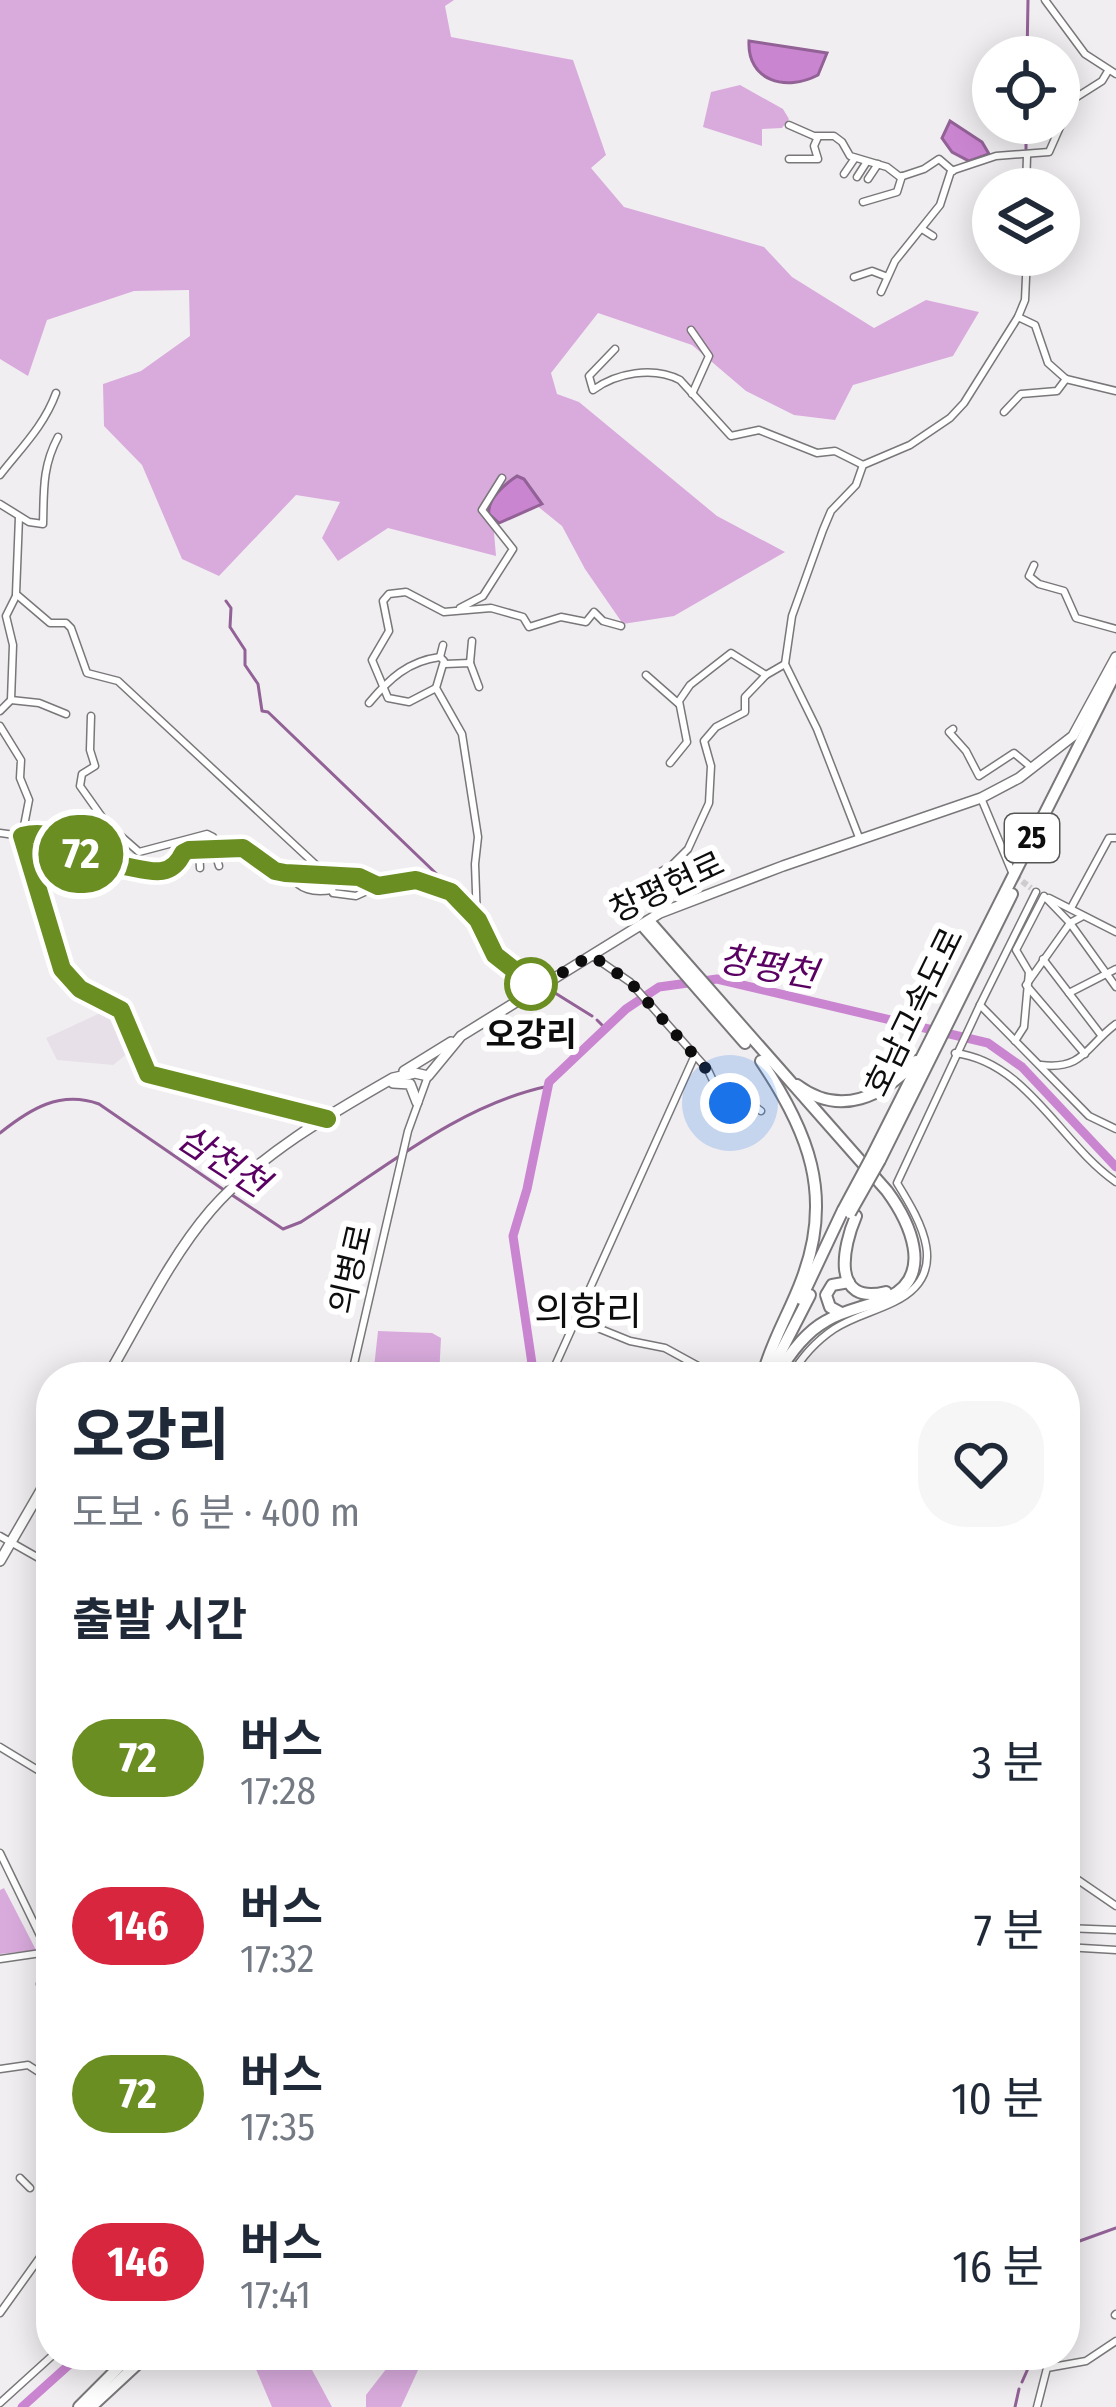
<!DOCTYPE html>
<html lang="ko">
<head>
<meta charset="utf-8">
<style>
	:root { --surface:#fff; --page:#f6f6f7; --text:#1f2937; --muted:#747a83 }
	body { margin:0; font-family:"Fira Sans Condensed","Noto Sans KR",sans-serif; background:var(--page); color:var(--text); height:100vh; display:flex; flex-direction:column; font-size:45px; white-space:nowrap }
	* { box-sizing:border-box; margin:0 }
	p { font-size:39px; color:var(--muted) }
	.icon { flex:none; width:66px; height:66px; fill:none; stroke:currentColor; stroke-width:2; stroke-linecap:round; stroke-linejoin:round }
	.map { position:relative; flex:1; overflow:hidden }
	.sheet { position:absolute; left:36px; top:1362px; width:1044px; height:1008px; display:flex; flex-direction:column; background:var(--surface); border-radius:48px; box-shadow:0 6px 30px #0003 }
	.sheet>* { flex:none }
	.badge { padding:0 24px; border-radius:39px; font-size:42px; line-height:78px }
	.buttons { position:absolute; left:972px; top:36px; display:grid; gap:24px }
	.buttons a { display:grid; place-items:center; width:108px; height:108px; border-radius:50%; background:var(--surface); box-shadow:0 6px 30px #0003; font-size:60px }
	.you { position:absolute; width:60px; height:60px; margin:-30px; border:9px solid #fff; border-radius:50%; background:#1a73e8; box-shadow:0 0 0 18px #1a73e833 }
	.map>.badge { position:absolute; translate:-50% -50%; box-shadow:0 0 0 6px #fff }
	h2 { padding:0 36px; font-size:45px; line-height:108px }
	.round { display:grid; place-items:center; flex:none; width:126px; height:126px; border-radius:48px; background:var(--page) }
	.overview { display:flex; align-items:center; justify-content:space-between; height:204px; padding:0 36px }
	h1 { font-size:57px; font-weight:800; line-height:90px }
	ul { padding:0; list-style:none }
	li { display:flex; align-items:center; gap:36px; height:168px; padding:0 36px }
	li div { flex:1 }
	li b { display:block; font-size:45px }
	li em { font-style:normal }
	li .badge { min-width:132px; font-weight:700; text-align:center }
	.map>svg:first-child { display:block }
</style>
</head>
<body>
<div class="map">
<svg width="1116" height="2407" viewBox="0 0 1116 2407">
	<rect width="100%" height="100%" fill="#f1eef1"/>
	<polygon fill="#e8e0e9" points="109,1009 118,1016 132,1050 113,1065 57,1060 46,1038"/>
	<g fill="#d9abdd">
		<polygon points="0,0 454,0 445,6 451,37 573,60 606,155 591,168 624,207 764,247 792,277 874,328 926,300 979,312 953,356 853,385 835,420 794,415 746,391 692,345 598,313 551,373 557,394 579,402 717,516 785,552 674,616 623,624 585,569 562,526 515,488 493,521 496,556 388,528 338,561 322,538 340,502 296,495 219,576 182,559 142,465 104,426 103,384 141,371 190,336 189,290 134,291 47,320 28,376 0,359"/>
		<polygon points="740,85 783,109 789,119 782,128 762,129 762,146 703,127 711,92"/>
		<polygon points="378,1331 432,1333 441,1338 439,1377 373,1377"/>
		<polygon points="4,1888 36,1950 0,1954 0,1890"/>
		<polygon points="250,2355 304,2355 332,2407 272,2407"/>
		<polygon points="397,2355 425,2355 401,2407 366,2407 366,2395"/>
	</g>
	<g fill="#ca85d0" stroke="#926196" stroke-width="3">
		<path d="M749 41 827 53 818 75C786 92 747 81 749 41Z"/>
		<polygon points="950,121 982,142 989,154 969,161 952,152 942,138"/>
		<path d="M517 476 524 479 542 504 499 523 489 514C487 499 505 484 517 476Z"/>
	</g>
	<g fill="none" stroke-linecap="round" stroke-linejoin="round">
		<g stroke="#926196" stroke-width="3">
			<polyline points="1027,57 1028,0"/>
			<polyline points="1026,149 1026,123"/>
			<polyline points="226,601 231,608 230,627 245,650 245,665 258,684 262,711 268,712 472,908"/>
			<polyline points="480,916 492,936"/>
			<polyline points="547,988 592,1016"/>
			<polyline points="597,1020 605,1028"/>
			<path d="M0 1133C30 1109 60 1090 99 1104L224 1190"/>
			<path d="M232 1195 283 1229 301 1222C379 1173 457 1105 549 1086"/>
			<polyline points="1065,2239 1074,2243 1116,2228"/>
			<polyline points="1022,2382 1034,2355"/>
			<polyline points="1015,2407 1019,2389"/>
		</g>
		<g stroke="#ca85d0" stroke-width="9">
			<polyline points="534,1377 513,1236 527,1189 549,1082 626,1009 659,987 717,979 988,1043 1022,1067 1116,1167"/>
			<polyline points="22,2407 80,2355"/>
		</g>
		<polyline stroke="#cfcccf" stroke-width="6" stroke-dasharray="6 3" stroke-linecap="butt" points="1015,876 1031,888"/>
		<defs>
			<g id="minor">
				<polyline points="1045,0 1085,54 1116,74"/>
				<polyline points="789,125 814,136 834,136 842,142 850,156 887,167 900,177 924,169 939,159 953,171"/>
				<polyline points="789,159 818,159 814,146 818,137"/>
				<polyline points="844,174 855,158"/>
				<polyline points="857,177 866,163"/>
				<polyline points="868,179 878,164"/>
				<polyline points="1026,189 1027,156"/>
				<polyline points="863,202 897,192 902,176"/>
				<polyline points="922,229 933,236"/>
				<polyline points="854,277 872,271 885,276"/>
				<polyline points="881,292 895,261 940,205 951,171 996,156 1049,152 1072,100 1102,81 1108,71"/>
				<polyline points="1018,317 1035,325 1048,363 1066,379"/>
				<polyline points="691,330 709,356 692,394"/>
				<path d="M615 349 589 376 593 390C616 373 653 366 680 380L731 436 759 430 817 453 835 451 863 465"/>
				<polyline points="1004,412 1021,394 1057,391 1066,379 1116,391"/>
				<path d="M0 475C21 448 44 426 56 393"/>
				<path d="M0 504 29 522 43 524C44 491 42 467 58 437"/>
				<polyline points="19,517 16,594 50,623 66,623 71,628 87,673 118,681 330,878 333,893 356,896 378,886"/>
				<polyline points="1034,565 1029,576 1039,584 1064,591 1076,618 1116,629"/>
				<polyline points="460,608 483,596 513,549 482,510 502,478"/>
				<polyline points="440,657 443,645"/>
				<polyline points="470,663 472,641"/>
				<polyline points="445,664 470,663 479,687"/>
				<polyline points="646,675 679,704"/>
				<polyline points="11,700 39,703 66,714"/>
				<path d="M369 703C389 679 408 661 440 657L444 661 436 688"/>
				<polyline points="0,711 11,700 13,645 6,616 16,596"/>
				<polyline points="91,716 90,750 95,766 82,774 80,786 107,824 139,852 207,834 213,837 217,849"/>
				<path d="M0 726 21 760 20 778 29 800 22 836C51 829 74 842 89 866L124 863 161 874 189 850 243 848 275 871 359 877 378 886 417 880 451 892 475 917"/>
				<polyline points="953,729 949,732 966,751 979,776 1014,753 1032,768"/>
				<polyline points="670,763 687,742 679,701 690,685 731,653 766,675"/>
				<polyline points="981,798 1012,872"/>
				<polyline points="0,833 22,836 65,974 79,989 121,1010 148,1074 326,1119"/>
				<polyline points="860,840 817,729 785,664 792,616 823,530 831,511 856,485 863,465 910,445 950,418 964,403 1018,317 1025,300 1027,255"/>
				<polyline points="214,849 219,866"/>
				<polyline points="199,850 200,868"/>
				<path d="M290 875C300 890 313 893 332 890"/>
				<polyline points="1036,892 980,1005 1089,1116 1116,1129"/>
				<polyline points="1049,898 1116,932"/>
				<polyline points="1071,908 1109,838 1116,838"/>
				<polyline points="660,913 650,878 672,865 688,849 709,803 711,766 704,741 716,727 745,712 745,697 766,675 785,664"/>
				<polyline points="1083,916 1070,923 1026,985 1085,1054"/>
				<polyline points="591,955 630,982 708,1070 724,1104 753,1105 761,1111"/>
				<polyline points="1043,959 1101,1035"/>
				<polyline points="537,988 495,955 477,920 475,864 478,837 462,734 436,688 409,702 388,698 372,660 389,631 383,601 389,594 406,592 444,612 491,608 523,617 529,627 561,617 586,622 594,612 603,621 621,626"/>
				<polyline points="1069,993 1116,969"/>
				<polyline points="1015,1041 1024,1027 1029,972 1016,950 1044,896 1070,923 1116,987"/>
				<path d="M955 1053C1027 1062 1060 1143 1116 1182"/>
				<path d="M1041 1065C1084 1070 1086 1046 1116 1024"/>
				<polyline points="578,1320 630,1341 665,1348 718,1377"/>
				<polyline points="351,1377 408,1131 428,1076"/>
				<polyline points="550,1377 695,1055"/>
				<path d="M790 1377C801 1358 816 1341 834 1329 852 1317 874 1312 894 1302 952 1274 921 1222 897 1183L980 1005"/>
				<polyline points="0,1536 51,1565"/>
				<polyline points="0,1747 51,1778"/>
				<polyline points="0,1853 48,1952 51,1950"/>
				<polyline points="1065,1871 1116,1906"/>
				<polyline points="1065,1928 1116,1930"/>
				<polyline points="1065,1947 1116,1950"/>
				<polyline points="0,1959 48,1952 51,1960"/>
				<polyline points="40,1984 51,1973"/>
				<polyline points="0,2069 28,2065 51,2080"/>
				<polyline points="20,2178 30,2188"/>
				<polyline points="0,2313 51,2242"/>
				<polyline points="1115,2315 1116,2314"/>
				<polyline points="1065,2336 1068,2331"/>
				<polyline points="0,2403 53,2355"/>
				<polyline points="1037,2407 1047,2368 1086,2361 1116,2341"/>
			</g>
			<g id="major">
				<polyline points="404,1071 451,1042"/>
				<polyline points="393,1083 410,1084 417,1102"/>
				<path d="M107 1377C140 1321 169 1259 211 1210 259 1155 330 1114 393 1078L415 1073 428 1076 461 1036 660 913 783 866 981 798 1019 778 1073 736 1116 657"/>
				<polyline points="0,1561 51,1473"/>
			</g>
			<g id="highway">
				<path d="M649 921 887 1191C909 1221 935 1275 889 1297 868 1307 846 1309 826 1321 804 1333 788 1356 776 1377"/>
				<polyline points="642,925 745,1043"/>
				<path d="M761 1061C808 1131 834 1195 802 1279 790 1312 772 1340 763 1374"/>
				<path d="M797 1085C841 1118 883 1096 916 1061"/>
				<polyline points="872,1156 1116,672"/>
				<polyline points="880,1160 1012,894"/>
				<path d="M856 1216C843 1246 830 1306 886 1292"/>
				<polyline points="801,1299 843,1210"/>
				<polyline points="841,1313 830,1307 826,1295 832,1285 849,1282"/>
				<polyline points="772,1369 810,1295"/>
				<polyline points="79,2407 131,2355"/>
				<polyline points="91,2407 147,2355"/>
			</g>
		</defs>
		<use href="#minor" stroke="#797779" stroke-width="9"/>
		<use href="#major" stroke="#797779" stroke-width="12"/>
		<use href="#highway" stroke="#797779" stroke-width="14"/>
		<use href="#minor" stroke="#fff" stroke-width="6"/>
		<use href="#major" stroke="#fff" stroke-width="9"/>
		<use href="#highway" stroke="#fff" stroke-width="10"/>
		<defs>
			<g id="highway-bridge">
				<polyline points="843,1210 872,1156"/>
				<polyline points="850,1213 880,1160"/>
			</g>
		</defs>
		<use href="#highway-bridge" stroke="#797779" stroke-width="14" stroke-linecap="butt"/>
		<use href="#highway-bridge" stroke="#fff" stroke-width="10"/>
	</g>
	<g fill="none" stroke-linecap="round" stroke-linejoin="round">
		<defs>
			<path id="line" d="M327 1119 148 1074 121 1010 80 989 62 969 22 836C51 829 74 842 89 866 128 855 165 892 183 853L189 850 243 848 275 871 285 873 359 877 378 886 416 880 451 892 478 920 495 955 537 988"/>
		</defs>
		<use href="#line" stroke="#fff" stroke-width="27"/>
		<use href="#line" stroke="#6b8e23" stroke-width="18"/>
		<polyline stroke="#0e0d0e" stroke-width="12" stroke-dasharray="0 21.6" points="531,984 529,982 537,988 591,955 630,982 707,1070 724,1104 730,1103"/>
	</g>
	<circle fill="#fff" stroke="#6b8e23" stroke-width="6" cx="531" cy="984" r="24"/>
	<g text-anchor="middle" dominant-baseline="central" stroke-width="12" stroke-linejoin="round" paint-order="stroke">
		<rect fill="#fff" stroke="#565656" stroke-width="3" x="1005" y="814" width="54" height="48" rx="9"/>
		<g font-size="30" font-weight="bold" fill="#0e0d0e">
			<text x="1032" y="838">25</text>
		</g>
		<g font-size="33" fill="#0e0d0e" stroke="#fff">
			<text transform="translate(667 887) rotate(-25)">창평현로</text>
			<text transform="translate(914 1012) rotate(-64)">호남고속도로</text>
			<text transform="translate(351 1269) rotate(-77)">의병로</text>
		</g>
		<g font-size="33" font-weight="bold" fill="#0e0d0e" stroke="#fff">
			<text x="531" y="1035">오강리</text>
		</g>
		<g font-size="36" font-style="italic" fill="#590062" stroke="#fff">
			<text transform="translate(768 967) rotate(10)">창평천</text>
			<text transform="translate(223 1161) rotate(33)">삼천천</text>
		</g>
		<g font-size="39" fill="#0e0d0e" stroke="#fff">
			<text x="588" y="1312">의항리</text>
		</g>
	</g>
</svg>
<div class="buttons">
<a><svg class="icon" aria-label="locate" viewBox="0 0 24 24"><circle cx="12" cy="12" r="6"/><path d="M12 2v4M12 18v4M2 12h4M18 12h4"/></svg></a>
<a><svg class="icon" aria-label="layers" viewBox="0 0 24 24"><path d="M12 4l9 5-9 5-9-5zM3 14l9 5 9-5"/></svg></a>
</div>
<div class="you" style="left:730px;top:1103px"></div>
<b class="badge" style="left:81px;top:854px;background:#6b8e23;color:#fff">72</b>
<section class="sheet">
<div class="overview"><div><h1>오강리</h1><p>도보 · 6 분 · 400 m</p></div><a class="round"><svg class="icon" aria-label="heart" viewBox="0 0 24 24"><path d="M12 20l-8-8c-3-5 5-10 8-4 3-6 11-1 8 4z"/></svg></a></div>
<h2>출발 시간</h2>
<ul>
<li><span class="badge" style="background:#6b8e23;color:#fff">72</span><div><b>버스</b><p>17:28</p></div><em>3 분</em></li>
<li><span class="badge" style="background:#d7263d;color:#fff">146</span><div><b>버스</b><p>17:32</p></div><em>7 분</em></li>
<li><span class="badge" style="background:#6b8e23;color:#fff">72</span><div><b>버스</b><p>17:35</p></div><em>10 분</em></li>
<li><span class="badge" style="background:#d7263d;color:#fff">146</span><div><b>버스</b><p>17:41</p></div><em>16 분</em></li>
</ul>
</section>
</div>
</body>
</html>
